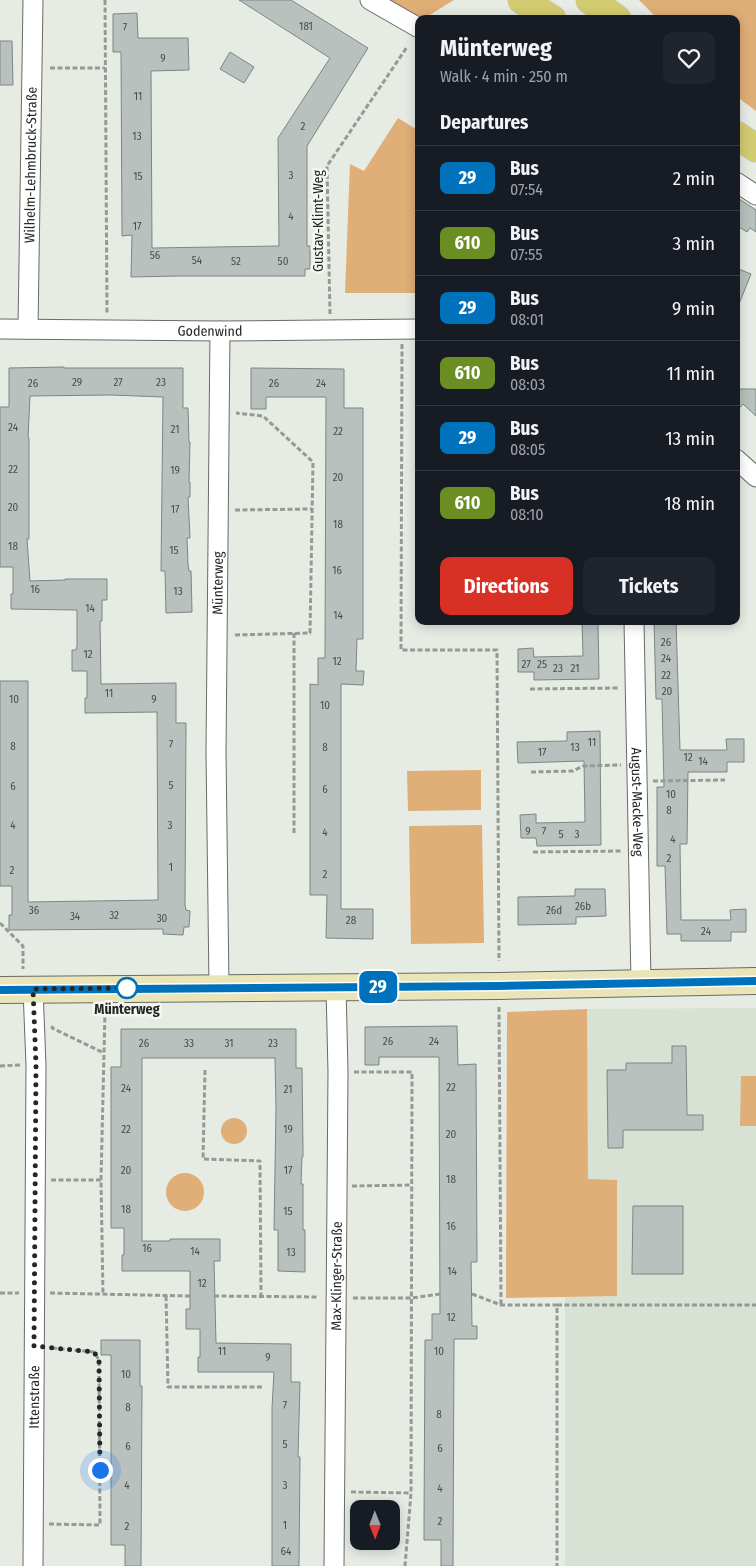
<!DOCTYPE html>
<html lang="en">
<head>
<meta charset="utf-8">
<style>
	:root { --surface:#171b24; --page:#20242c; --text:#f1f3f6; --muted:#9ea1a6; --line:#363941; --accent:#d93025 }
	body { margin:0; font-family:"Fira Sans Condensed",sans-serif; background:var(--page); color:var(--text); height:100vh; display:flex; flex-direction:column; font-size:19px; white-space:nowrap }
	* { box-sizing:border-box; margin:0 }
	p { font-size:16px; color:var(--muted) }
	.icon { flex:none; width:28px; height:28px; fill:none; stroke:currentColor; stroke-width:2; stroke-linecap:round; stroke-linejoin:round }
	.map { position:relative; flex:1; overflow:hidden }
	.sheet { position:absolute; left:415px; top:15px; width:325px; height:610px; display:flex; flex-direction:column; background:var(--surface); border-radius:10px; box-shadow:0 2px 12px #0003 }
	.sheet>* { flex:none }
	.badge { padding:0 10px; border-radius:8px; font-size:18px; line-height:32px }
	.needle { width:32px; rotate:179deg }
	.tools { position:absolute; left:350px; top:1500px; display:grid; gap:10px }
	.tools a { display:grid; place-items:center; width:50px; height:50px; border-radius:10px; background:var(--surface); box-shadow:0 2px 12px #0003; font-size:25px }
	.you { position:absolute; width:25px; height:25px; margin:-12px; border:4px solid #fff; border-radius:50%; background:#1a73e8; box-shadow:0 0 0 8px #1a73e833 }
	.map>.badge { position:absolute; translate:-50% -50%; box-shadow:0 0 0 2px #fff }
	h2 { padding:0 25px; font-size:19px; line-height:45px }
	.round { display:grid; place-items:center; flex:none; width:52px; height:52px; border-radius:10px; background:var(--page) }
	.overview { display:flex; align-items:center; justify-content:space-between; height:85px; padding:0 25px }
	h1 { font-size:24px; font-weight:700; line-height:38px }
	.cta { display:flex; gap:10px; margin-top:auto; padding:10px 25px }
	.cta a { flex:1; height:58px; border-radius:10px; background:var(--accent); color:#fff; font-size:20px; font-weight:700; line-height:58px; text-align:center }
	.cta a+a { background:var(--page); color:var(--text) }
	ul { padding:0; list-style:none }
	li { display:flex; align-items:center; gap:15px; height:65px; padding:0 25px; border-top:1px solid var(--line) }
	li div { flex:1 }
	li b { display:block; font-size:19px }
	li em { font-style:normal }
	li .badge { min-width:55px; font-weight:700; text-align:center }
	.map>svg:first-child { display:block }
</style>
</head>
<body>
<div class="map">
<svg width="756" height="1566" viewBox="0 0 756 1566">
	<rect width="100%" height="100%" fill="#e6ebe4"/>
	<polygon fill="#d7e1d4" points="756,1008 756,1566 565,1566 565,1297 617,1296 617,1180 588,1180 587,1009"/>
	<g fill="#e0ae77">
		<polygon points="386,0 454,0 423,19 419,19"/>
		<polygon points="639,0 756,0 756,111 736,96 736,19 658,19"/>
		<polygon points="398,118 419,131 419,293 345,293 350,164 364,171"/>
		<polygon points="481,770 481,810 408,811 407,771"/>
		<polygon points="482,825 484,943 411,944 409,826"/>
		<polygon points="587,1009 588,1179 617,1180 617,1296 506,1298 507,1012"/>
		<polygon points="741,1076 756,1076 756,1126 740,1126"/>
		<circle cx="234" cy="1131" r="13"/>
		<circle cx="185" cy="1192" r="19"/>
	</g>
	<g fill="#b8c1be" stroke="#7d8683">
		<polygon points="239,0 291,0 368,48 307,146 307,246 310,246 310,269 305,269 305,276 178,276 131,277 132,235 122,236 121,52 113,52 113,14 137,13 138,38 188,38 189,70 151,71 152,248 279,246 278,138 330,58"/>
		<polygon points="0,41 12,41 13,85 0,85"/>
		<polygon points="230,52 254,67 244,83 220,69"/>
		<polygon points="736,197 756,210 756,232 750,228 747,232 736,225"/>
		<polygon points="736,268 751,274 737,309 736,308"/>
		<polygon points="64,367 64,368 183,368 183,408 188,408 189,442 190,442 189,482 190,482 190,497 188,497 190,538 187,538 188,564 189,571 191,571 192,612 166,613 165,571 161,571 163,397 111,395 30,396 28,438 29,438 29,539 27,539 30,581 65,580 65,579 107,579 107,600 102,600 102,621 100,621 101,684 176,683 176,723 186,723 185,905 186,910 190,911 189,927 184,927 183,935 163,934 163,929 9,930 9,915 12,915 12,886 0,886 0,681 28,681 28,902 158,900 157,712 85,713 85,698 87,698 87,671 72,671 72,650 76,650 77,646 77,610 11,609 11,594 13,594 13,567 0,567 0,407 9,407 9,368"/>
		<polygon points="251,368 344,369 344,408 363,408 363,639 357,639 356,671 364,671 363,685 341,684 341,909 373,909 373,939 326,938 327,895 310,895 310,684 318,685 318,658 325,658 326,397 266,397 266,409 251,409"/>
		<polygon points="736,389 756,389 756,416 743,404 736,412"/>
		<polygon points="582,621 598,621 599,679 534,680 534,672 518,672 518,649 533,648 534,657 583,656"/>
		<polygon points="654,621 676,621 680,750 727,750 726,739 744,739 744,762 727,762 727,772 688,772 687,844 680,844 681,920 731,920 730,910 746,909 746,932 731,932 731,941 681,941 681,934 667,934 665,866 657,866 657,787 664,787 662,699 656,699"/>
		<polygon points="600,731 601,845 537,846 536,838 521,838 520,815 536,814 536,823 585,822 584,761 518,763 517,742 567,741 567,732"/>
		<polygon points="575,889 605,889 606,916 576,917 576,924 518,925 518,897 575,896"/>
		<polygon points="457,1026 458,1065 476,1064 477,1262 471,1262 472,1326 477,1326 477,1339 454,1339 453,1566 441,1566 441,1540 424,1540 424,1524 425,1340 432,1340 432,1314 440,1314 439,1057 379,1057 379,1065 365,1065 365,1027"/>
		<polygon points="121,1029 296,1029 296,1068 302,1068 303,1150 303,1157 302,1157 301,1184 303,1184 303,1230 305,1230 305,1272 278,1271 278,1230 274,1230 276,1108 275,1058 142,1058 142,1241 170,1241 170,1239 220,1239 220,1261 214,1261 216,1343 291,1344 291,1382 300,1382 298,1457 300,1457 299,1566 272,1566 272,1408 274,1372 198,1372 198,1357 200,1357 200,1329 186,1329 186,1309 190,1309 190,1271 122,1271 122,1255 124,1255 124,1228 111,1228 111,1067 121,1067"/>
		<polygon points="672,1046 686,1046 687,1115 703,1115 703,1130 623,1130 623,1148 608,1148 607,1070 626,1070 626,1063 672,1063"/>
		<polygon points="633,1206 683,1206 683,1274 632,1274"/>
		<polygon points="101,1340 140,1340 140,1386 142,1386 141,1566 125,1566 125,1545 111,1545 111,1355 101,1355"/>
	</g>
	<g fill="none" stroke-linecap="round" stroke-linejoin="round">
		<defs>
			<g id="street">
				<polyline points="370,0 419,28"/>
				<polyline points="736,182 756,195"/>
				<path id="s1" d="M0 329 220 331 419 329"/>
				<path id="s2" d="M28 329 33 0"/>
				<polyline points="736,459 756,477"/>
				<path id="s3" d="M634 621 641 982"/>
				<path id="s4" d="M219 987 216 752 220 331"/>
				<path id="s5" d="M33 1566 36 1065 33 989"/>
				<path id="s6" d="M334 1566 338 1072 336 987"/>
			</g>
			<polyline id="secondary" points="0,990 499,986 756,981"/>
			<g id="primary">
				<polyline points="522,0 552,19"/>
				<polyline points="590,0 617,19"/>
				<polyline points="736,135 756,148"/>
			</g>
		</defs>
		<use href="#street" stroke="#686c66" stroke-width="21"/>
		<use href="#secondary" stroke="#686c66" stroke-width="28"/>
		<use href="#primary" stroke="#c6c7c6" stroke-width="29"/>
		<g stroke="#969a95" stroke-width="3" stroke-dasharray="5 2.5" stroke-linecap="butt">
			<polyline points="105,0 107,314"/>
			<polyline points="50,68 105,68"/>
			<polyline points="330,314 327,166 407,47"/>
			<polyline points="402,344 401,650 497,650 499,961"/>
			<polyline points="235,510 312,509"/>
			<polyline points="294,633 294,833"/>
			<polyline points="235,635 310,633 313,462 263,416 236,413"/>
			<polyline points="530,689 620,688"/>
			<polyline points="531,772 573,771 583,766 621,765"/>
			<polyline points="653,781 725,780"/>
			<polyline points="533,852 623,851"/>
			<polyline points="0,923 23,946 23,969"/>
			<polyline points="499,1007 501,1305"/>
			<polyline points="53,1026 52,1028 104,1053"/>
			<polyline points="0,1066 20,1065"/>
			<polyline points="205,1070 203,1159 260,1161 261,1296"/>
			<polyline points="354,1072 412,1072 411,1493 405,1566"/>
			<polyline points="51,1180 101,1180 103,1294"/>
			<polyline points="101,1180 105,1011"/>
			<polyline points="352,1186 412,1185"/>
			<polyline points="0,1293 19,1293"/>
			<polyline points="50,1293 190,1296"/>
			<polyline points="472,1294 501,1305 557,1305 557,1566"/>
			<polyline points="166,1296 168,1387 263,1387"/>
			<polyline points="214,1296 319,1297"/>
			<polyline points="353,1298 412,1298 440,1294"/>
			<polyline points="557,1305 756,1305"/>
			<polyline points="351,1492 411,1493"/>
			<polyline points="49,1524 100,1525 99,1360 94,1352 52,1348"/>
		</g>
		<use href="#street" stroke="#fff" stroke-width="19"/>
		<use href="#secondary" stroke="#e9e5b8" stroke-width="26"/>
		<use href="#primary" stroke="#d3cb70" stroke-width="28"/>
	</g>
	<g fill="none" stroke-linecap="round" stroke-linejoin="round">
		<defs>
			<polyline id="line" points="0,990 499,986 756,981"/>
		</defs>
		<use href="#line" stroke="#fff" stroke-width="11"/>
		<use href="#line" stroke="#0072bc" stroke-width="8"/>
		<polyline stroke="#252725" stroke-width="5" stroke-dasharray="0 9" points="100,1470 99,1360 94,1352 34,1346 36,1065 33,989 127,988"/>
	</g>
	<circle fill="#fff" stroke="#0072bc" stroke-width="2.5" cx="127" cy="988" r="10"/>
	<g text-anchor="middle" dominant-baseline="central" stroke-width="5" stroke-linejoin="round" paint-order="stroke">
		<g font-size="11" fill="#4a4e4b">
			<text x="306" y="26">181</text>
			<text x="125" y="27">7</text>
			<text x="163" y="58">9</text>
			<text x="138" y="96">11</text>
			<text x="303" y="126">2</text>
			<text x="137" y="136">13</text>
			<text x="291" y="175">3</text>
			<text x="138" y="176">15</text>
			<text x="291" y="216">4</text>
			<text x="137" y="226">17</text>
			<text x="155" y="255">56</text>
			<text x="197" y="260">54</text>
			<text x="236" y="261">52</text>
			<text x="283" y="261">50</text>
			<text x="77" y="382">29</text>
			<text x="118" y="382">27</text>
			<text x="161" y="382">23</text>
			<text x="33" y="383">26</text>
			<text x="274" y="383">26</text>
			<text x="321" y="383">24</text>
			<text x="13" y="427">24</text>
			<text x="175" y="429">21</text>
			<text x="338" y="431">22</text>
			<text x="13" y="469">22</text>
			<text x="175" y="470">19</text>
			<text x="338" y="477">20</text>
			<text x="13" y="507">20</text>
			<text x="175" y="509">17</text>
			<text x="338" y="524">18</text>
			<text x="13" y="546">18</text>
			<text x="174" y="550">15</text>
			<text x="337" y="570">16</text>
			<text x="35" y="589">16</text>
			<text x="178" y="591">13</text>
			<text x="90" y="608">14</text>
			<text x="338" y="615">14</text>
			<text x="666" y="642">26</text>
			<text x="88" y="654">12</text>
			<text x="666" y="658">24</text>
			<text x="337" y="661">12</text>
			<text x="526" y="664">27</text>
			<text x="542" y="664">25</text>
			<text x="558" y="668">23</text>
			<text x="575" y="668">21</text>
			<text x="666" y="675">22</text>
			<text x="667" y="691">20</text>
			<text x="109" y="693">11</text>
			<text x="14" y="699">10</text>
			<text x="154" y="699">9</text>
			<text x="325" y="705">10</text>
			<text x="592" y="742">11</text>
			<text x="171" y="744">7</text>
			<text x="13" y="746">8</text>
			<text x="325" y="747">8</text>
			<text x="575" y="747">13</text>
			<text x="542" y="752">17</text>
			<text x="688" y="757">12</text>
			<text x="703" y="761">14</text>
			<text x="171" y="785">5</text>
			<text x="13" y="786">6</text>
			<text x="325" y="789">6</text>
			<text x="671" y="794">10</text>
			<text x="669" y="810">8</text>
			<text x="13" y="825">4</text>
			<text x="170" y="825">3</text>
			<text x="528" y="831">9</text>
			<text x="544" y="831">7</text>
			<text x="325" y="832">4</text>
			<text x="561" y="834">5</text>
			<text x="577" y="834">3</text>
			<text x="673" y="839">4</text>
			<text x="669" y="858">2</text>
			<text x="171" y="867">1</text>
			<text x="12" y="870">2</text>
			<text x="325" y="874">2</text>
			<text x="583" y="906">26b</text>
			<text x="34" y="910">36</text>
			<text x="554" y="910">26d</text>
			<text x="114" y="915">32</text>
			<text x="75" y="916">34</text>
			<text x="162" y="918">30</text>
			<text x="351" y="920">28</text>
			<text x="706" y="931">24</text>
			<text x="388" y="1041">26</text>
			<text x="434" y="1041">24</text>
			<text x="144" y="1043">26</text>
			<text x="189" y="1043">33</text>
			<text x="229" y="1043">31</text>
			<text x="273" y="1043">23</text>
			<text x="451" y="1087">22</text>
			<text x="126" y="1088">24</text>
			<text x="288" y="1089">21</text>
			<text x="126" y="1129">22</text>
			<text x="288" y="1129">19</text>
			<text x="451" y="1134">20</text>
			<text x="126" y="1170">20</text>
			<text x="288" y="1170">17</text>
			<text x="451" y="1179">18</text>
			<text x="126" y="1209">18</text>
			<text x="288" y="1211">15</text>
			<text x="451" y="1226">16</text>
			<text x="147" y="1248">16</text>
			<text x="195" y="1251">14</text>
			<text x="291" y="1252">13</text>
			<text x="452" y="1271">14</text>
			<text x="202" y="1283">12</text>
			<text x="451" y="1317">12</text>
			<text x="222" y="1351">11</text>
			<text x="439" y="1351">10</text>
			<text x="268" y="1357">9</text>
			<text x="126" y="1374">10</text>
			<text x="285" y="1405">7</text>
			<text x="128" y="1407">8</text>
			<text x="439" y="1414">8</text>
			<text x="285" y="1444">5</text>
			<text x="128" y="1446">6</text>
			<text x="440" y="1448">6</text>
			<text x="127" y="1485">4</text>
			<text x="285" y="1485">3</text>
			<text x="440" y="1488">4</text>
			<text x="440" y="1521">2</text>
			<text x="285" y="1525">1</text>
			<text x="127" y="1526">2</text>
			<text x="286" y="1551">64</text>
		</g>
		<g font-size="14" fill="#252725" stroke="#f3f8f1">
			<text stroke="none"><textPath href="#s2" startOffset="164">Wilhelm-Lehmbruck-Straße</textPath></text>
			<text transform="translate(318 221) rotate(-90)">Gustav-Klimt-Weg</text>
			<text stroke="none"><textPath href="#s1" startOffset="210">Godenwind</textPath></text>
			<text stroke="none"><textPath href="#s4" startOffset="404">Münterweg</textPath></text>
			<text stroke="none"><textPath href="#s3" startOffset="181">August-Macke-Weg</textPath></text>
			<text stroke="none"><textPath href="#s6" startOffset="290">Max-Klinger-Straße</textPath></text>
			<text stroke="none"><textPath href="#s5" startOffset="169">Ittenstraße</textPath></text>
		</g>
		<g font-size="14" font-weight="bold" fill="#252725" stroke="#f3f8f1">
			<text x="127" y="1009">Münterweg</text>
		</g>
	</g>
</svg>
<div class="tools">
<a><svg class="needle" viewBox="-14 -14 28 28"><path d="M0-13l5 13h-10z" fill="#e53935"/><path d="M0 13l5-13h-10z" fill="#9ea1a6"/></svg></a>
</div>
<div class="you" style="left:100px;top:1470px"></div>
<b class="badge" style="left:378px;top:987px;background:#0072bc;color:#fff">29</b>
<section class="sheet">
<div class="overview"><div><h1>Münterweg</h1><p>Walk · 4 min · 250 m</p></div><a class="round"><svg class="icon" aria-label="heart" viewBox="0 0 24 24"><path d="M12 20l-8-8c-3-5 5-10 8-4 3-6 11-1 8 4z"/></svg></a></div>
<h2>Departures</h2>
<ul>
<li><span class="badge" style="background:#0072bc;color:#fff">29</span><div><b>Bus</b><p>07:54</p></div><em>2 min</em></li>
<li><span class="badge" style="background:#6b8e23;color:#fff">610</span><div><b>Bus</b><p>07:55</p></div><em>3 min</em></li>
<li><span class="badge" style="background:#0072bc;color:#fff">29</span><div><b>Bus</b><p>08:01</p></div><em>9 min</em></li>
<li><span class="badge" style="background:#6b8e23;color:#fff">610</span><div><b>Bus</b><p>08:03</p></div><em>11 min</em></li>
<li><span class="badge" style="background:#0072bc;color:#fff">29</span><div><b>Bus</b><p>08:05</p></div><em>13 min</em></li>
<li><span class="badge" style="background:#6b8e23;color:#fff">610</span><div><b>Bus</b><p>08:10</p></div><em>18 min</em></li>
</ul>
<div class="cta"><a>Directions</a><a>Tickets</a></div>
</section>
</div>
</body>
</html>
